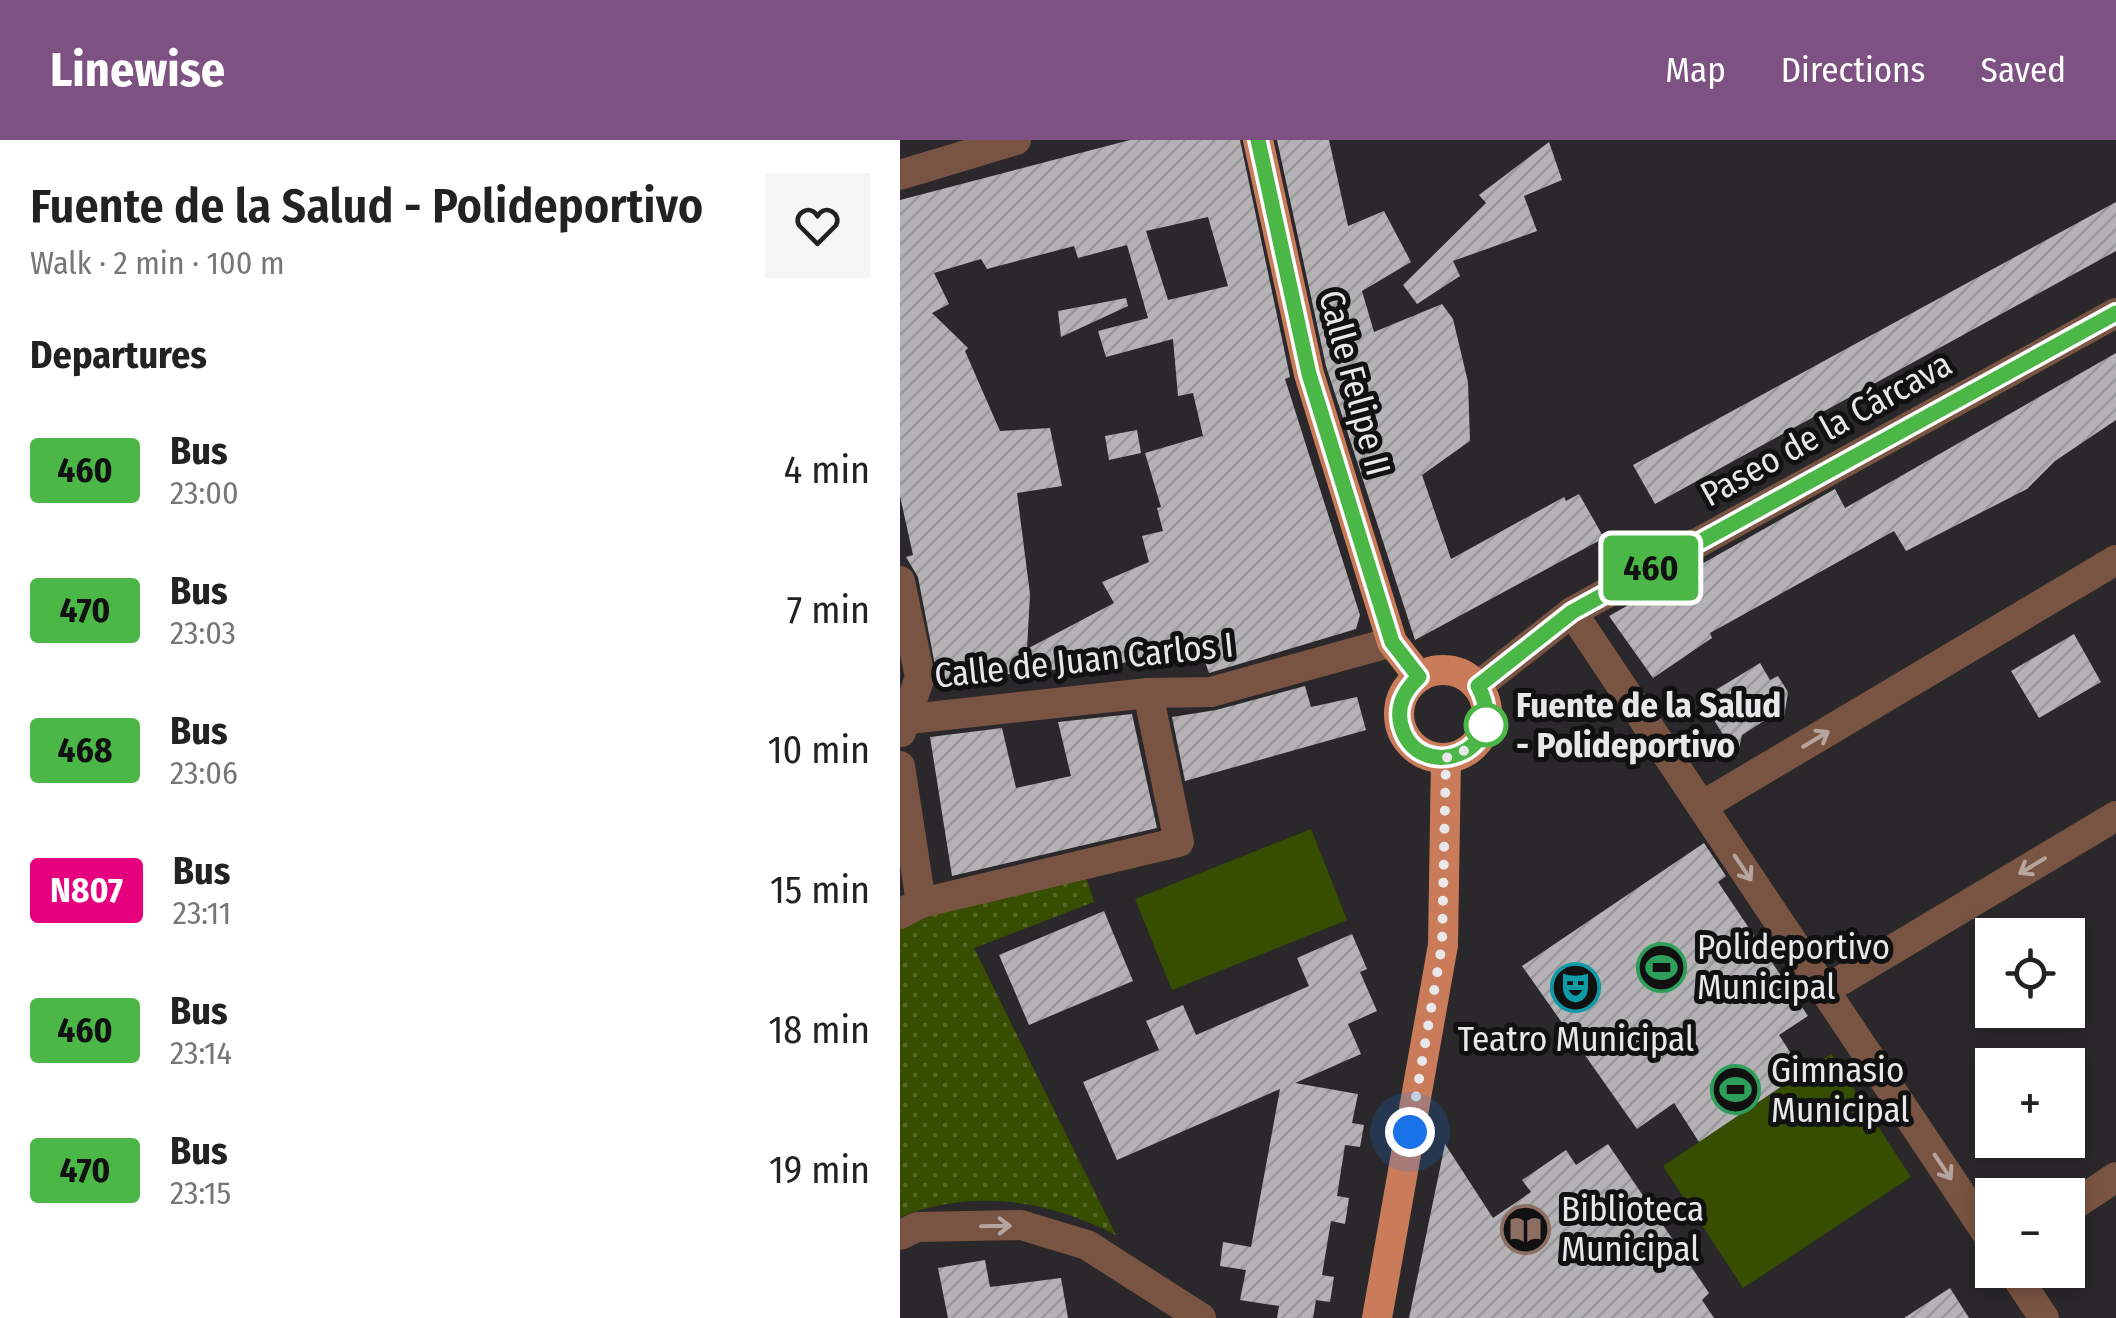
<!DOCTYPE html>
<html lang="en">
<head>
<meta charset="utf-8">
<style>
	:root { --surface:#fff; --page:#f6f6f6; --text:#222; --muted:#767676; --accent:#7d5283 }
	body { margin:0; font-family:"Fira Sans Condensed",sans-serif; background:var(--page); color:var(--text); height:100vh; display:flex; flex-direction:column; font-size:38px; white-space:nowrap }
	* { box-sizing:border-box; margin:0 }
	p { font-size:32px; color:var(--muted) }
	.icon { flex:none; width:55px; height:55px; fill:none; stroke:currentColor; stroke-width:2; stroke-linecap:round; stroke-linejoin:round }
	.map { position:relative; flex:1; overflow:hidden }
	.panel { display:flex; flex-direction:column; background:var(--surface); width:900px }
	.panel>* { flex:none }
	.badge { padding:0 20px; border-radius:8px; font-size:35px; line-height:65px }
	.fabs { position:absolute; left:1075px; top:778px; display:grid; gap:20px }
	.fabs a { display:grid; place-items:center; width:110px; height:110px; border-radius:0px; background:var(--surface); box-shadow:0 5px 15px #0003; font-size:50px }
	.you { position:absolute; width:50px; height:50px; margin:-25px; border:8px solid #fff; border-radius:50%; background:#1a73e8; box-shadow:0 0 0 15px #1a73e833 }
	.map>.badge { position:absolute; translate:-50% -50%; box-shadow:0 0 0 5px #fff }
	h2 { padding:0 30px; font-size:38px; line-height:90px }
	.round { display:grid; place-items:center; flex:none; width:105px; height:105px; border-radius:0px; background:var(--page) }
	.summary { display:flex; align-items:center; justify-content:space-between; height:170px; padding:0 30px }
	h1 { font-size:48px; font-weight:600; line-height:75px }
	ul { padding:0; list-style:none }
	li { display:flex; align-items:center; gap:30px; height:140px; padding:0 30px }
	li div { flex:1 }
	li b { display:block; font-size:38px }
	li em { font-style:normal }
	li .badge { min-width:110px; font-weight:700; text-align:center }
	header { display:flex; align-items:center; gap:60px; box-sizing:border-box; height:140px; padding:0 50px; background:var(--accent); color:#fff }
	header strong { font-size:48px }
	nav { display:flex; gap:55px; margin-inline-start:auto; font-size:35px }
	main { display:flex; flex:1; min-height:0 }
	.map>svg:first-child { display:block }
</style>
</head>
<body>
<header>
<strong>Linewise</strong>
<nav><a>Map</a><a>Directions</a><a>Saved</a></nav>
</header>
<main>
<section class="panel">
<div class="summary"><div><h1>Fuente de la Salud - Polideportivo</h1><p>Walk · 2 min · 100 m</p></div><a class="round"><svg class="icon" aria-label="heart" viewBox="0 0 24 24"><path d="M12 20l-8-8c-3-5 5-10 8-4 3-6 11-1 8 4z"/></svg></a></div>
<h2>Departures</h2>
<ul>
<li><span class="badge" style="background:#4ab747;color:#111">460</span><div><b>Bus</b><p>23:00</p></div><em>4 min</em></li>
<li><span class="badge" style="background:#4ab747;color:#111">470</span><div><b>Bus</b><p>23:03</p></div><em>7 min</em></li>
<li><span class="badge" style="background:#4ab747;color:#111">468</span><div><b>Bus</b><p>23:06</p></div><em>10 min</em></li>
<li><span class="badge" style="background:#e6007e;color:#fff">N807</span><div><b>Bus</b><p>23:11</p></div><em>15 min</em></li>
<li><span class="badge" style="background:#4ab747;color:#111">460</span><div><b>Bus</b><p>23:14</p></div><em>18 min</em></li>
<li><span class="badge" style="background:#4ab747;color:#111">470</span><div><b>Bus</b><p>23:15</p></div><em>19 min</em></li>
</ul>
</section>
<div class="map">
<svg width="1216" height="1178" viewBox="0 0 1216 1178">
	<defs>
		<pattern id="park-dots" width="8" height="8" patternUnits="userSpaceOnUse" patternTransform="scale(2.5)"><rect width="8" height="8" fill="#374d00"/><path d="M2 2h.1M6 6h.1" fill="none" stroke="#546725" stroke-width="1.8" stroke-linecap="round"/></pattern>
		<pattern id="building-hatch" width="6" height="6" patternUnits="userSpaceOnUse" patternTransform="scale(2.5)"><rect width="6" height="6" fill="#b4b2b5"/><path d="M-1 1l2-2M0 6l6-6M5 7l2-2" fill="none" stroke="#989799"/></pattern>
	</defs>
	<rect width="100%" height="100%" fill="#2a282b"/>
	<path fill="url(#park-dots)" d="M182 724 194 762 74 808 216 1095C148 1060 73 1048 0 1077V774Z"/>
	<g fill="#374d00">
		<polygon points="411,689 447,780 272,850 235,759"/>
		<polygon points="931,914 1011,1037 843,1148 763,1026"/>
	</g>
	<g fill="url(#building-hatch)" fill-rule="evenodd">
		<path d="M230 0H340L390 237 385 239 460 475 456 489 309 533 297 499 223 523 38 541 18 437 6 417 13 415 0 356V60ZM308 77 328 146 268 160 246 91ZM227 105 248 178 198 191 206 217 273 199 278 256 293 253 303 296 245 313 261 367 257 368 263 391 242 396 249 422 202 442 214 463 127 509 130 454 117 353 162 346 150 288 100 291 65 211 68 208 32 173 49 164 34 133 81 119 87 129 174 106 178 118Z"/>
		<polygon points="377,0 429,0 448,86 484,71 511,122 462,151 474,192 542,164 553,179 568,242 570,301 522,335 551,419 664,357 666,361 679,354 704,398 515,500 426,226"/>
		<polygon points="649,2 662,40 624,56 637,91 553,121 560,136 517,164 503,145 586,63 579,55"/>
		<polygon points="1216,62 1216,111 755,364 733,325"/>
		<polygon points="226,158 228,166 161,197 158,171"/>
		<polygon points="1216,213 1216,280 1155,321 1127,349 1006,411 994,391 810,493 812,498 753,538 709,476 935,349 945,368"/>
		<polygon points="237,290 241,313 209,320 205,296"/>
		<polygon points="1174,494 1201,542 1139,578 1111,531"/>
		<polygon points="860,523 870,540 878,536 888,552 884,578 873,575 842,595 837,617 801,559"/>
		<polygon points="405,546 411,567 457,557 466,590 285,641 272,577 316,570"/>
		<polygon points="232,574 257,688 52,736 30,597 102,588 116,648 171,636 158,582"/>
		<polygon points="804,703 826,736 818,742 908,876 879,895 903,932 799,1002 774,963 737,989 622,826"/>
		<polygon points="204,771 233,841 129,885 99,815"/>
		<polygon points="452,794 467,829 460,832 477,871 448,884 461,914 395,943 458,954 452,983 464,985 460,1007 445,1005 437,1056 449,1058 445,1084 431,1081 422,1135 434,1137 430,1162 416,1160 413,1178 377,1178 379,1166 340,1160 346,1130 320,1126 323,1102 351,1107 380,949 217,1020 183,942 259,910 246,881 283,865 296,895 409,846 397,818"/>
		<polygon points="545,1004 593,1078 631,1052 622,1040 666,1010 676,1025 708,1004 809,1153 802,1160 814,1178 509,1178"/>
		<polygon points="85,1120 90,1147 161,1138 168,1178 48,1178 38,1128"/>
		<polygon points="1050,1148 1069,1178 1004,1178"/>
	</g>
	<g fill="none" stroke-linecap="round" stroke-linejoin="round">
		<g stroke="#7a5443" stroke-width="30">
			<polyline points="0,35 116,0"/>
			<polyline points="0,441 20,537 1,592"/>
			<polyline points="672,472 1092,1101"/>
			<polyline points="578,546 672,472 1216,173"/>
			<polyline points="0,580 248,553 311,552 492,502"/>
			<polyline points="0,626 21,763"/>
			<polyline points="802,666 1216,420"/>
			<polyline points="0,774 21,763 279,702 248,553"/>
			<polyline points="925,850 1216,676"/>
			<polyline points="1168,1069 1216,1037"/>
			<polyline points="0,1095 17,1087 121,1085 187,1105 301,1178"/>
			<polyline points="1112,1130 1144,1178"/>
		</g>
		<g stroke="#ca7c5a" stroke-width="30">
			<polyline points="358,0 409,234 492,502 519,537"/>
			<circle cx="543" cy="574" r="44"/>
			<polyline points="477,1178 543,805 546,618"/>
		</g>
	</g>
	<defs><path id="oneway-shaft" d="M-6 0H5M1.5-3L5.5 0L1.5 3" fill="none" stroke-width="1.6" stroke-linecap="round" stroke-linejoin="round" transform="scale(2.5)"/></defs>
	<g stroke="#b6a59e">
		<use href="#oneway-shaft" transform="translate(916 599) rotate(-31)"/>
		<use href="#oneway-shaft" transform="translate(1132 726) rotate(149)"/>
		<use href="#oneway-shaft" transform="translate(843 728) rotate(56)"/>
		<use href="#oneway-shaft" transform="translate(1043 1027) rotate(56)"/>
		<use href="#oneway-shaft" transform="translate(96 1086) rotate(-1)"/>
	</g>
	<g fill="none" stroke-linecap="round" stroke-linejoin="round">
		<defs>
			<path id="line" d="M358 0 409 234 492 502 519 537C505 550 496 565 501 585 517 646 614 614 578 546L672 472 1216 173"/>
		</defs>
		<use href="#line" stroke="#fff" stroke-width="22"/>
		<use href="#line" stroke="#4ab747" stroke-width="15"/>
		<polyline stroke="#e8e7e9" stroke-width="10" stroke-dasharray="0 18" points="510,992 542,805 546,618 571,608 586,585"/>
	</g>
	<defs>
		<symbol id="stadium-ring" viewBox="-11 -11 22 22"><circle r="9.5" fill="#121112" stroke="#2e9e5b" stroke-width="1.5"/><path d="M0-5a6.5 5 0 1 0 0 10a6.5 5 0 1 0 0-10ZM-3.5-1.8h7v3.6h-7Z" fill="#2e9e5b"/></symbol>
		<symbol id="theatre-ring" viewBox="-11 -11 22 22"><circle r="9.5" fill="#121112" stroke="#0f9aa8" stroke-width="1.5"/><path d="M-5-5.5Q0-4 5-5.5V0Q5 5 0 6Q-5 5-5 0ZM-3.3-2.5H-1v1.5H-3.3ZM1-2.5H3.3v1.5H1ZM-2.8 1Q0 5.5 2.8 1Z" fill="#0f9aa8"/></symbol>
		<symbol id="library-ring" viewBox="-11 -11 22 22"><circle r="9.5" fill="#121112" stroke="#8d6e63" stroke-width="1.5"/><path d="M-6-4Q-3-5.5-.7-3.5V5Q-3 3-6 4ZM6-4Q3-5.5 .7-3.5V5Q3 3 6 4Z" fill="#8d6e63"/></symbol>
	</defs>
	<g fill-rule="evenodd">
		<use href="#stadium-ring" x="734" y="800" width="55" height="55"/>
		<use href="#theatre-ring" x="648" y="820" width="55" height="55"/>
		<use href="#stadium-ring" x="808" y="922" width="55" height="55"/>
		<use href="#library-ring" x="598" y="1062" width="55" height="55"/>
	</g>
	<circle fill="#fff" stroke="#4ab747" stroke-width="5" cx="586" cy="585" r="20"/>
	<g text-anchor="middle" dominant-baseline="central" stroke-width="10" stroke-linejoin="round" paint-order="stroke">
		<g font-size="35" fill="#e8e7e9" stroke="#121112">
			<text transform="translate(455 243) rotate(75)">Calle Felipe II</text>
			<text transform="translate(926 289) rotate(-29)">Paseo de la Cárcava</text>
			<text transform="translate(184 520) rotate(-6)">Calle de Juan Carlos I</text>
		</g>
		<g font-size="35" font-weight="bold" fill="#e8e7e9" stroke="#121112" text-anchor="start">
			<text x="616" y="565">Fuente de la Salud<tspan x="616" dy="40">- Polideportivo</tspan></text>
		</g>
		<g font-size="35" fill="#e8e7e9" stroke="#121112" text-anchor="start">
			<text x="797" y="807">Polideportivo<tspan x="797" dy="40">Municipal</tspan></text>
			<text x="676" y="899" text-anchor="middle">Teatro Municipal</text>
			<text x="871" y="930">Gimnasio<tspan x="871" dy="40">Municipal</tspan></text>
			<text x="661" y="1069">Biblioteca<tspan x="661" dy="40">Municipal</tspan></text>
		</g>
	</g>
</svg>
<div class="fabs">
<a><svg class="icon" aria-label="locate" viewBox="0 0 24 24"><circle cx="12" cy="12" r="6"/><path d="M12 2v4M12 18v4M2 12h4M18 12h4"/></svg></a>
<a>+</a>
<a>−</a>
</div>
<div class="you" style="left:510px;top:992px"></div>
<b class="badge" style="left:751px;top:428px;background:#4ab747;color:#111">460</b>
</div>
</main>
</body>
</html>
